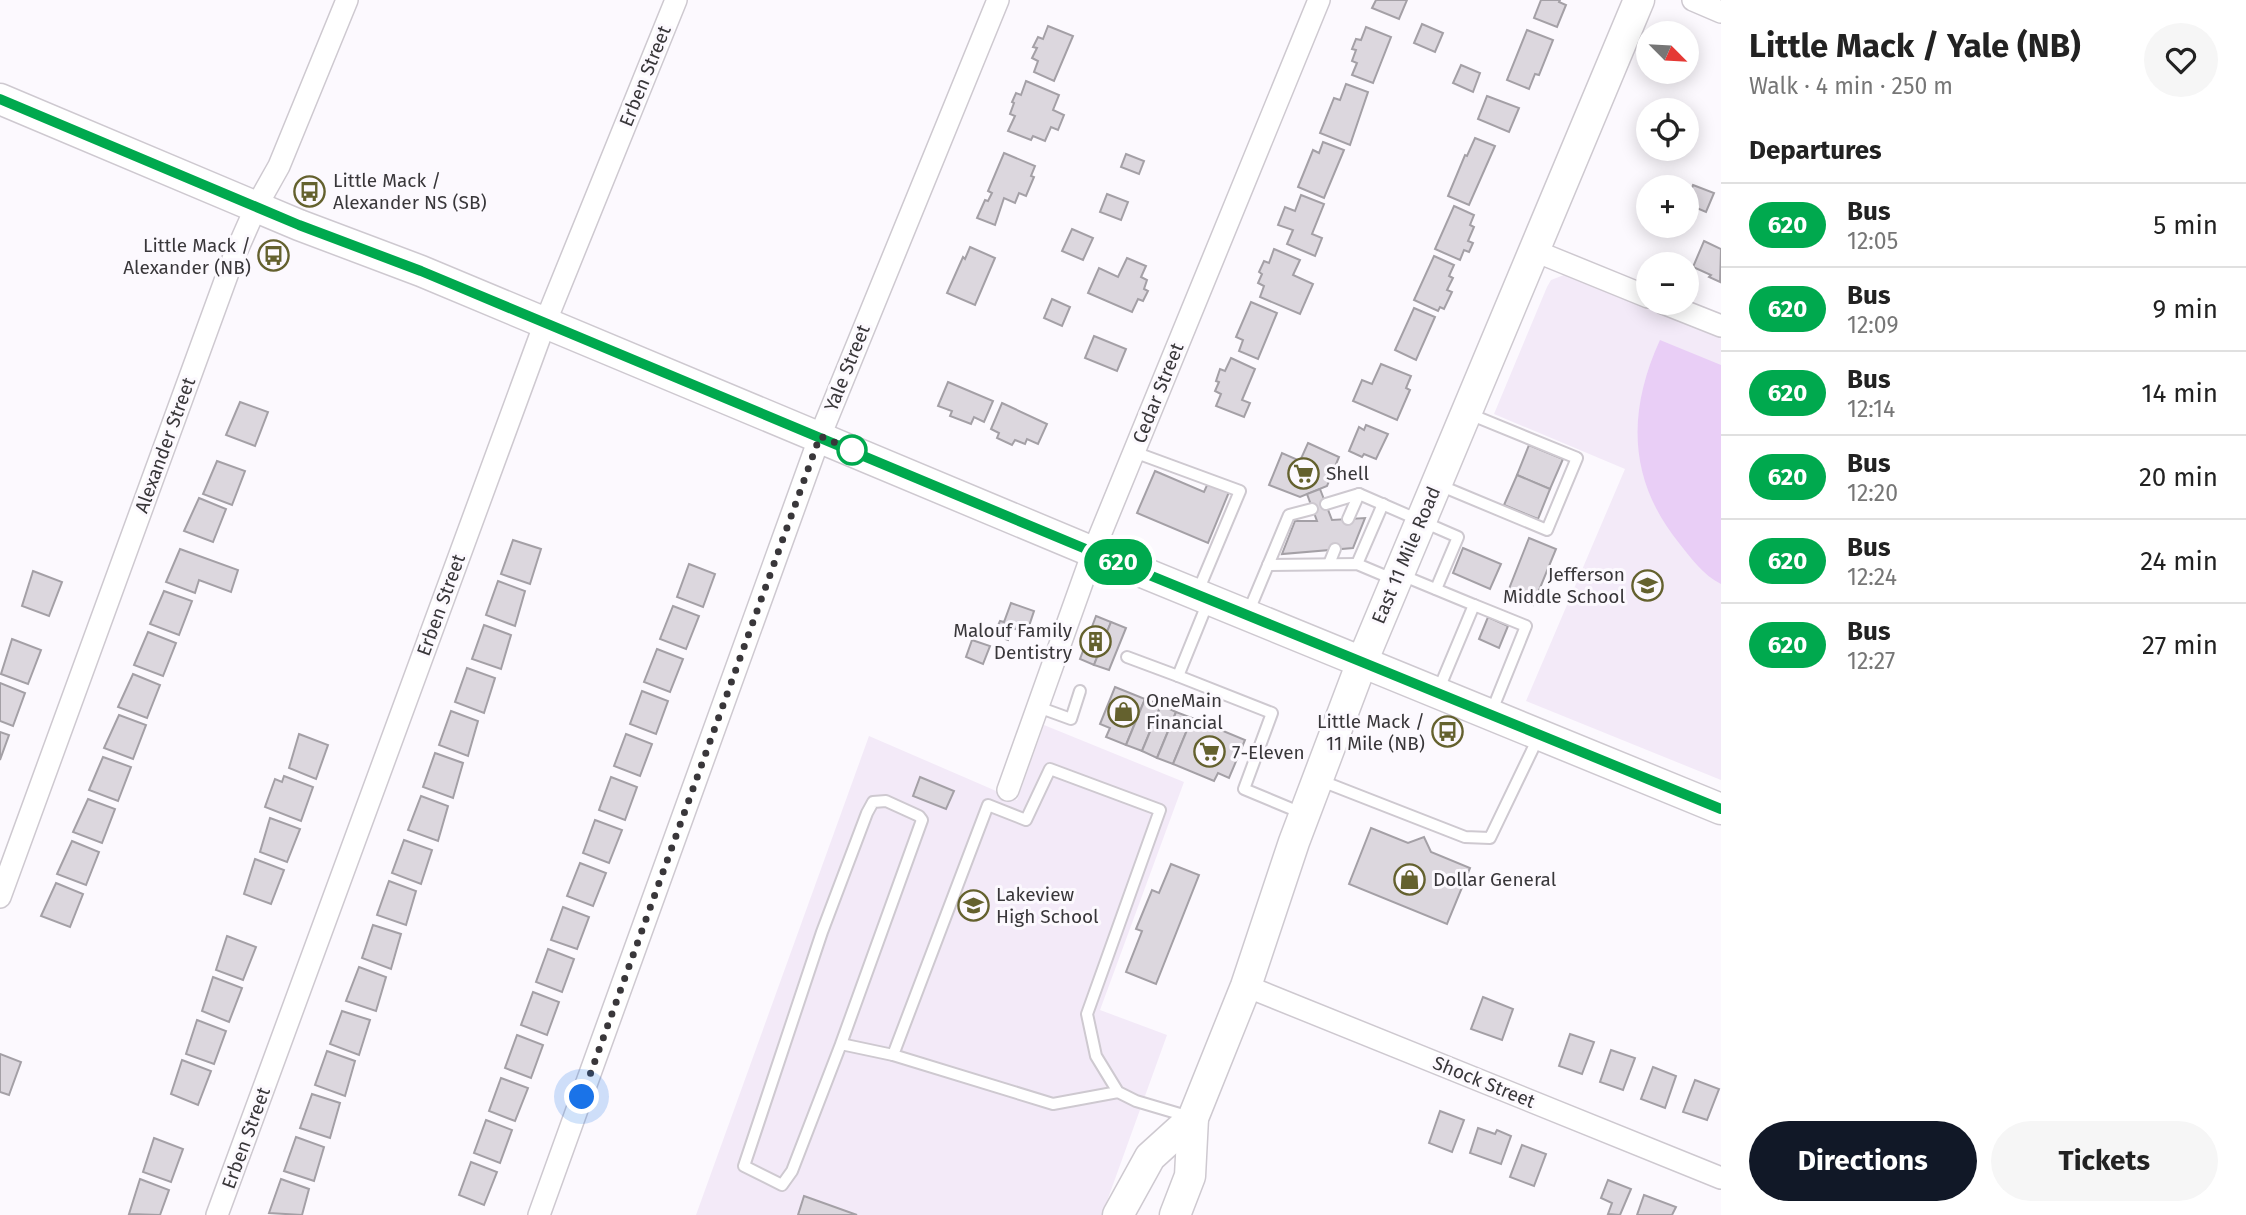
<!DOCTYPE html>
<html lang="en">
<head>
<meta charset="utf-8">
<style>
	:root { --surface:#fff; --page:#f6f6f6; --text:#222; --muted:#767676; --line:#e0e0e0; --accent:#111827 }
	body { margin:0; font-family:"Fira Sans",sans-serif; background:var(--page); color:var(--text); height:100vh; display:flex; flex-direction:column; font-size:26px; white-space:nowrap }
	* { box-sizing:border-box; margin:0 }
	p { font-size:23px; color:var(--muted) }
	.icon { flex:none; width:38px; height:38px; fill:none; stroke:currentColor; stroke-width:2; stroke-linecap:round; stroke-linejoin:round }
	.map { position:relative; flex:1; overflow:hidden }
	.sheet { display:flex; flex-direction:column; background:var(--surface); width:525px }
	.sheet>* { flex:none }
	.badge { padding:0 14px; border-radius:23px; font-size:24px; line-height:46px }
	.needle { width:46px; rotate:114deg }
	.tools { position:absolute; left:1636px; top:21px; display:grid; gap:14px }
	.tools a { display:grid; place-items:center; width:63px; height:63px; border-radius:50%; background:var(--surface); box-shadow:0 4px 18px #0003; font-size:35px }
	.you { position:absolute; width:35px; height:35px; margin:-18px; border:5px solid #fff; border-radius:50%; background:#1a73e8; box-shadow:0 0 0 10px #1a73e833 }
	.map>.badge { position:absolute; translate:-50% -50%; box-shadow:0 0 0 4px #fff }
	h2 { padding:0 28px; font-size:26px; line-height:63px }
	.round { display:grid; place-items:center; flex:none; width:74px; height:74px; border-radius:37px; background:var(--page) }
	.overview { display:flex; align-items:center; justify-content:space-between; height:119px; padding:0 28px }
	h1 { font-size:33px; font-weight:700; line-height:52px }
	.action { display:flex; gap:14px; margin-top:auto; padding:14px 28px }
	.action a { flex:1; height:80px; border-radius:42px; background:var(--accent); color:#fff; font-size:28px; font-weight:700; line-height:80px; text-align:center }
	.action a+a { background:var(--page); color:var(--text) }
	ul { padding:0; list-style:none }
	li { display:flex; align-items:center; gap:21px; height:84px; padding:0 28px; border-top:2px solid var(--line) }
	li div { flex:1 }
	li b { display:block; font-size:26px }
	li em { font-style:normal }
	li .badge { min-width:77px; font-weight:700; text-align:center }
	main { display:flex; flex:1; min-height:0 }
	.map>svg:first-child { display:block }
</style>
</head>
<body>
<main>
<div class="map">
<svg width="1721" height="1215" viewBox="0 0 1721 1215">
	<rect width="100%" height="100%" fill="#fcf9fe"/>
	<g fill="#f3eaf8">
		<polygon points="1564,275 1721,337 1721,780 1526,701 1625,469 1494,414 1547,287 1551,280"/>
		<polygon points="1044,725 1184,782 1100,1010 1167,1035 1102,1215 696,1215 869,736 1017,800"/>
	</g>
	<path fill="#e9cef6" d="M1660 340 1721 365V584C1703 575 1691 558 1679 543 1628 480 1627 412 1660 340Z"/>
	<g fill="#dcd7de" stroke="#a4a0a6" stroke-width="2">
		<polygon points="1376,0 1407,0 1399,19 1372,8"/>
		<polygon points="1541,0 1560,0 1559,2 1566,5 1557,27 1534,18"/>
		<polygon points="1422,24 1443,33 1435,52 1414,43"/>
		<polygon points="1048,26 1073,36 1054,81 1034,72 1038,61 1032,58 1037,48 1033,47 1038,37 1043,39"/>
		<polygon points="1366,27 1391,37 1373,83 1352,75 1357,63 1352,61 1356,50 1352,49 1356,39 1361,40"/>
		<polygon points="1527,30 1553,40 1539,75 1535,74 1529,89 1507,80"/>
		<polygon points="1461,65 1480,73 1473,92 1453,83"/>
		<polygon points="1026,81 1059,95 1053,110 1064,115 1058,130 1051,127 1045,141 1033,136 1031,140 1008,131 1015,116 1010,114 1014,103 1012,102 1016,93 1021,95"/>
		<polygon points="1346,84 1368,92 1350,145 1320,133 1334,98 1340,100"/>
		<polygon points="1487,96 1519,108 1509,132 1478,119"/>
		<polygon points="1475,138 1495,146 1469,205 1448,196 1465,155 1467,156"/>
		<polygon points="1323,142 1344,150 1324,198 1298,187 1313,150 1319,153"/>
		<polygon points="1004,153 1035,166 1031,176 1034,177 1026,196 1019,193 1015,203 1004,198 995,225 977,218 985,200 988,201 992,193 988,191"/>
		<polygon points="1126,154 1144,161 1139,174 1121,167"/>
		<polygon points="1693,185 1714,193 1706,212 1687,204"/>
		<polygon points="1107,194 1128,202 1121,220 1100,212"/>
		<polygon points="1301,195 1324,204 1312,234 1322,238 1315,256 1287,244 1293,230 1278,225 1285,207 1295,211"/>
		<polygon points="1454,206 1474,215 1470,225 1474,227 1468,241 1473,243 1469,252 1464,250 1460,260 1435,249"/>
		<polygon points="1072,229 1093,238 1083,260 1062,251"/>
		<polygon points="1704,241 1721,249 1720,282 1709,277 1711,275 1693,267"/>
		<polygon points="970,247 995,258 975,305 947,293 963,257 965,259"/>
		<polygon points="1274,249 1300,260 1293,275 1313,284 1300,314 1260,297 1264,286 1258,283 1262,274 1259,272 1264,261 1269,263"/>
		<polygon points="1434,256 1454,265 1449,276 1453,278 1447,290 1452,292 1444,309 1440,307 1438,311 1414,300"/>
		<polygon points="1127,258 1146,266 1141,277 1147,280 1144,289 1148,291 1143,301 1138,299 1132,312 1088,293 1099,268 1118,277"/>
		<polygon points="1052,299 1070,307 1062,326 1044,318"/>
		<polygon points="1251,302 1277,313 1258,359 1239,351 1243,340 1236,337"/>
		<polygon points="1414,308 1435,317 1416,360 1395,350"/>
		<polygon points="1094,336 1126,349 1117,371 1085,358"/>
		<polygon points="1231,358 1255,369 1242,400 1250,403 1244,417 1216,406 1221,394 1215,391 1219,382 1216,381 1220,369 1225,371"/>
		<polygon points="1381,364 1411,376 1406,388 1410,390 1397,420 1353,401 1362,380 1372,384"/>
		<polygon points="948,382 993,401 984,422 974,417 971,424 950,416 952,411 938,406"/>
		<polygon points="240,402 268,412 255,446 226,435"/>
		<polygon points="1002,403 1047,424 1038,444 1027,439 1025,444 1015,440 1012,445 997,438 999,433 991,429"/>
		<polygon points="1366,425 1388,434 1376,459 1364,454 1362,457 1349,451 1359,427 1364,430"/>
		<polygon points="1308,443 1339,457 1327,486 1300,497 1269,485 1282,453 1300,461"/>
		<polygon points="1529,445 1563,459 1550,489 1517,475"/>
		<polygon points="217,461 245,471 232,505 203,494"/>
		<polygon points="1155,471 1204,492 1208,483 1229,492 1208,543 1137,513"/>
		<polygon points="1517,475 1550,489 1538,519 1504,505"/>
		<polygon points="1320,489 1332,520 1365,518 1353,548 1282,554 1295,521 1317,521 1307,494"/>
		<polygon points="199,498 226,509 213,542 184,531"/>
		<polygon points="1529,538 1556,549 1533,605 1507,594"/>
		<polygon points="513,540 541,549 530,584 501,574"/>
		<polygon points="1463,548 1501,564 1490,589 1453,573"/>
		<polygon points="180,549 238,570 231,592 199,580 195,593 166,582"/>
		<polygon points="689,564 715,574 703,607 677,597"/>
		<polygon points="33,571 62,582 49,616 22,606"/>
		<polygon points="498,581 525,591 515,626 486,615"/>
		<polygon points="164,591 192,601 179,635 150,624"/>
		<polygon points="1011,603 1034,611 1027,632 1012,628 1008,640 994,635 1000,621 1004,622"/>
		<polygon points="673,606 699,616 686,649 660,639"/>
		<polygon points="1096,616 1111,622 1094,665 1080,659"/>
		<polygon points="1488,617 1508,626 1499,648 1479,639"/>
		<polygon points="1111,622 1126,628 1109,670 1094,665"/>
		<polygon points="484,625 511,635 501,669 472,659"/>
		<polygon points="148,632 176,643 163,676 134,665"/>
		<polygon points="12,639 41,650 28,684 1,674"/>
		<polygon points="972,640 990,646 983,664 966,657"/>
		<polygon points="657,649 683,659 670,692 644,682"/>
		<polygon points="467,668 495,678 484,713 455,702"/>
		<polygon points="133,674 160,685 147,718 118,707"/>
		<polygon points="0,683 25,693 13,726 0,721"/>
		<polygon points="1115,687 1145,699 1126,745 1106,737 1110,728 1100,724"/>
		<polygon points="642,691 668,701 656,734 630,724"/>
		<polygon points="1145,699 1161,705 1142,751 1126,745"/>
		<polygon points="1161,705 1176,712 1157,758 1142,751"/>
		<polygon points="451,711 478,721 468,756 439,745"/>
		<polygon points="1176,712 1192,718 1173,764 1157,758"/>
		<polygon points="119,715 146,725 133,759 104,748"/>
		<polygon points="1192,718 1245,740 1229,778 1218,773 1214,781 1173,764"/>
		<polygon points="0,732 9,735 0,760"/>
		<polygon points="299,734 328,745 316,779 289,768"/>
		<polygon points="626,734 652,744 640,776 614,766"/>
		<polygon points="435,753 463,763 453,798 423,787"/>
		<polygon points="103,757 131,767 118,801 89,790"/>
		<polygon points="284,776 313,787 301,821 265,807 275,779 282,782"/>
		<polygon points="611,777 637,787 625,820 599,810"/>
		<polygon points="920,777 954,791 946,809 913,796"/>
		<polygon points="421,796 448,806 438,841 408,830"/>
		<polygon points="88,799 115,809 102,843 73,832"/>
		<polygon points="270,818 300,829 287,862 260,852"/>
		<polygon points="595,820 622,830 609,863 583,853"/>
		<polygon points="1371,828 1408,843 1424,837 1431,852 1470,868 1447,924 1349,884"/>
		<polygon points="404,840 432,850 421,884 392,873"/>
		<polygon points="72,841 99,852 86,885 57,874"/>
		<polygon points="255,859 284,870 271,904 244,894"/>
		<polygon points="580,863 606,873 593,906 567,896"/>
		<polygon points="1171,864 1199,875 1156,984 1126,972 1142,931 1136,929 1152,890 1159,893"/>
		<polygon points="389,881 416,891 406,925 377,915"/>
		<polygon points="56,883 83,894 70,927 41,916"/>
		<polygon points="563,907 589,917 577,949 551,940"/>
		<polygon points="373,925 401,934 391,969 362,958"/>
		<polygon points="227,936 256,947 243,980 216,970"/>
		<polygon points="548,949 574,959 562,992 536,982"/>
		<polygon points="359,967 386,977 376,1011 346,1001"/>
		<polygon points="213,977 242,988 229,1022 202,1011"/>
		<polygon points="533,992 559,1002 547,1035 521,1025"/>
		<polygon points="1483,997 1513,1009 1502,1040 1471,1029"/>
		<polygon points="342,1011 370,1020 359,1055 330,1044"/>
		<polygon points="197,1020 226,1031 214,1064 186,1054"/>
		<polygon points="1570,1034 1594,1042 1582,1074 1559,1066"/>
		<polygon points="517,1035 543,1045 531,1078 505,1068"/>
		<polygon points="1611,1050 1635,1058 1623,1090 1600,1082"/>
		<polygon points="327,1051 355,1061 345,1096 315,1085"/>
		<polygon points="0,1054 21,1062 9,1095 0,1092"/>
		<polygon points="182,1060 211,1071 198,1105 171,1094"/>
		<polygon points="1653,1067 1676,1076 1665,1108 1641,1099"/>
		<polygon points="501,1078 528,1088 515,1121 489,1111"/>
		<polygon points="1695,1080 1719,1089 1707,1120 1683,1112"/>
		<polygon points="312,1094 340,1103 330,1138 300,1128"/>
		<polygon points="1440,1111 1464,1120 1452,1152 1429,1143"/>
		<polygon points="486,1120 512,1130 500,1163 474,1153"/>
		<polygon points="1478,1128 1495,1134 1497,1130 1511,1136 1501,1164 1470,1153"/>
		<polygon points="296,1137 324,1147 314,1181 284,1171"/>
		<polygon points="154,1138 183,1149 171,1182 143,1172"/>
		<polygon points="1522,1145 1546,1154 1534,1186 1510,1177"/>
		<polygon points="471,1162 497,1172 484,1205 459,1195"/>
		<polygon points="140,1179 169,1190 160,1215 129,1214"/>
		<polygon points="281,1179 309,1189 302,1215 269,1213"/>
		<polygon points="1608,1180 1631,1189 1620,1215 1608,1214 1612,1203 1601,1198"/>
		<polygon points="1644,1195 1676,1207 1672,1215 1637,1215"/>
		<polygon points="804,1196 857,1215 798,1215"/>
	</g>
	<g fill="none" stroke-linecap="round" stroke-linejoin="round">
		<defs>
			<g id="lane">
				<polyline points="1134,452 1240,491 1198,591"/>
				<polyline points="1439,485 1547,530 1577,458 1467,413"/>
				<polyline points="1326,504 1359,494 1458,537 1436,589"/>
				<polyline points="1348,519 1359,494"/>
				<polyline points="1329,564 1335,549"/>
				<polyline points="1357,564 1383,504"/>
				<polyline points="1268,565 1357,564 1395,580"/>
				<polyline points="1399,574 1474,605"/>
				<polyline points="1208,602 1178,676 1272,713 1244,789 1304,814"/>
				<polyline points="1248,613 1289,515 1312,509"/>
				<polyline points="1127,657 1178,676"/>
				<polyline points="1438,691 1474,605 1526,626 1491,713"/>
				<polyline points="1038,707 1071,719 1080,691"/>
				<polyline points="1319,780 1465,837 1490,838 1539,736"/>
				<polyline points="841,1044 922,820 919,816 886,801 873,802 867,813 822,932 744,1166 782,1185 792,1171 841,1044 893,1055"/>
				<polyline points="1118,1092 1053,1104 893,1055 988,805 1026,820 1050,769 1160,810 1087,1014 1096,1056 1118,1092 1136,1101 1190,1117"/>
			</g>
			<g id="street">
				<polyline points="1693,0 1721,12"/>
				<polyline points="1535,251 1648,297"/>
				<polyline points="1663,303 1721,326"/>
				<polyline points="1008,790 1093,552 1319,0"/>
				<polyline points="0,897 233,259 256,207 279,166 347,0"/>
				<polyline points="1246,986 1721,1178"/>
				<polyline points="217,1215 545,323 676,0"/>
				<polyline points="539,1215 820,436 998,0"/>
			</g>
			<g id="secondary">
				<polyline points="0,99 299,225 421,271 1093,552 1721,809"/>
				<polyline points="1118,1215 1150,1157 1193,1118"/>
				<polyline points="1175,1215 1190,1176 1193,1118 1246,986 1294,842 1362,662 1639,0"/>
			</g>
		</defs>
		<use href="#lane" stroke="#cec9d0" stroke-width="14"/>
		<use href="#street" stroke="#cec9d0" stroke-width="24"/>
		<use href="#secondary" stroke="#cec9d0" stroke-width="33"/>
		<use href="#lane" stroke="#fff" stroke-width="10"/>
		<use href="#street" stroke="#fff" stroke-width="21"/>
		<use href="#secondary" stroke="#fff" stroke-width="30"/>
	</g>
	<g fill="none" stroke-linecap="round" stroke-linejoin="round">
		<defs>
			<polyline id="line" points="0,99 299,225 421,271 1093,552 1721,809"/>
		</defs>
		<use href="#line" stroke="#fff" stroke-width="16"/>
		<use href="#line" stroke="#00a94e" stroke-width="10"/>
		<polyline stroke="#39373a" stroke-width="7" stroke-dasharray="0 12.6" points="582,1097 820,436 852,450"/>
	</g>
	<defs>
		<symbol id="bus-ring" viewBox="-11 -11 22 22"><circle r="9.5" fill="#fcf9fe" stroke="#64612e" stroke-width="1.5"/><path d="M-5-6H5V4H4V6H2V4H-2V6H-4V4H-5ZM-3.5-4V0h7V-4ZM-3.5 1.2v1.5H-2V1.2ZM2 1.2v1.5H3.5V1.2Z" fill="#64612e"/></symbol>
		<symbol id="supermarket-ring" viewBox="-11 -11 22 22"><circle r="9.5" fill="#fcf9fe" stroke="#64612e" stroke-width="1.5"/><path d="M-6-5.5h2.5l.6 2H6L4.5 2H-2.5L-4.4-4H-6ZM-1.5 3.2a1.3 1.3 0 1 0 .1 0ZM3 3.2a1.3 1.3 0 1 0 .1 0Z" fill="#64612e"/></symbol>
		<symbol id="school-ring" viewBox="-11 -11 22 22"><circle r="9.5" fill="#fcf9fe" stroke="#64612e" stroke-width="1.5"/><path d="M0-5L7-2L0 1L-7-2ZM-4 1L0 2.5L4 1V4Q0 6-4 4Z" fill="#64612e"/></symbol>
		<symbol id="building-ring" viewBox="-11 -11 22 22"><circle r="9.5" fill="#fcf9fe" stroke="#64612e" stroke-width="1.5"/><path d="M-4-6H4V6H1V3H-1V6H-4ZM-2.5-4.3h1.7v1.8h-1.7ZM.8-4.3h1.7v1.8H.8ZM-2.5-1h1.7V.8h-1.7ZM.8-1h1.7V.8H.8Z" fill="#64612e"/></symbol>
		<symbol id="shop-ring" viewBox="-11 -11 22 22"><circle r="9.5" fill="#fcf9fe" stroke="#64612e" stroke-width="1.5"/><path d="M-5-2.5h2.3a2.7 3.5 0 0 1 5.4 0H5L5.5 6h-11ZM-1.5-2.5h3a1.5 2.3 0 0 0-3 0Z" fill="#64612e"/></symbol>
	</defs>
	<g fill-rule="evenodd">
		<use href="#bus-ring" x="292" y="174" width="35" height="35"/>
		<use href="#bus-ring" x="256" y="238" width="35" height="35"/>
		<use href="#supermarket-ring" x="1286" y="456" width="35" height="35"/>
		<use href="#school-ring" x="1630" y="568" width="35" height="35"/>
		<use href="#building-ring" x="1078" y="624" width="35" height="35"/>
		<use href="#shop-ring" x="1106" y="694" width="35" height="35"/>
		<use href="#bus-ring" x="1430" y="714" width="35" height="35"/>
		<use href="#supermarket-ring" x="1192" y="734" width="35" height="35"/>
		<use href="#shop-ring" x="1392" y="862" width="35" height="35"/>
		<use href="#school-ring" x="956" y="888" width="35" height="35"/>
	</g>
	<circle fill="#fff" stroke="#00a94e" stroke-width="3.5" cx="852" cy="450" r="14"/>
	<g text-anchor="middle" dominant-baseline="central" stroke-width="6" stroke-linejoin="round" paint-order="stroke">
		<g font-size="19" fill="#39373a" stroke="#fcf9fe">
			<text transform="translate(645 76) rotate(-68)">Erben Street</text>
			<text transform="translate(847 368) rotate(-68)">Yale Street</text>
			<text transform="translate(1158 393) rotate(-68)">Cedar Street</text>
			<text transform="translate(165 445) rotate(-70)">Alexander Street</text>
			<text transform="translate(1406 555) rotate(-67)">East 11 Mile Road</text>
			<text transform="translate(441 605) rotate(-70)">Erben Street</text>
			<text transform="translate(1484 1082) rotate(22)">Shock Street</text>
			<text transform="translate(246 1138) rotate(-70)">Erben Street</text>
		</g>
		<g font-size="19" fill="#39373a" stroke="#fcf9fe" text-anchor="start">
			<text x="333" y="180">Little Mack /<tspan x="333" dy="22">Alexander NS (SB)</tspan></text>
			<text x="251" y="245" text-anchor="end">Little Mack /<tspan x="251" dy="22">Alexander (NB)</tspan></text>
			<text x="1326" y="473">Shell</text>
			<text x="1625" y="574" text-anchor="end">Jefferson<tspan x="1625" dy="22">Middle School</tspan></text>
			<text x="1072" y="630" text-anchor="end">Malouf Family<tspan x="1072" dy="22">Dentistry</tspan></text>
			<text x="1146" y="700">OneMain<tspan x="1146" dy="22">Financial</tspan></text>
			<text x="1425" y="721" text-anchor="end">Little Mack /<tspan x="1425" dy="22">11 Mile (NB)</tspan></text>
			<text x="1232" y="752">7-Eleven</text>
			<text x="1433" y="879">Dollar General</text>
			<text x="996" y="894">Lakeview<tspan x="996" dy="22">High School</tspan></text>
		</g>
	</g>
</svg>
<div class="tools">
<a><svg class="needle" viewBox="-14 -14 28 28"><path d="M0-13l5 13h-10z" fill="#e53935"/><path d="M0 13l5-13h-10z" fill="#767676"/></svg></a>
<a><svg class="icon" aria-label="locate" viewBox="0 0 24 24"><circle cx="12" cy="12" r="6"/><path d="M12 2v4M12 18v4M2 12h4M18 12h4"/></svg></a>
<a>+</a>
<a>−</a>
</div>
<div class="you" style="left:582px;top:1097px"></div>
<b class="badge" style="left:1118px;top:562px;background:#00a94e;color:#fff">620</b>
</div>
<section class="sheet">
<div class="overview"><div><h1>Little Mack / Yale (NB)</h1><p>Walk · 4 min · 250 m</p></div><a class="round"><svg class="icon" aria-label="heart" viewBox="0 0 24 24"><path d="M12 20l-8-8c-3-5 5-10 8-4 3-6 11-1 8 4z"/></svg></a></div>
<h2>Departures</h2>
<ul>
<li><span class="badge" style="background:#00a94e;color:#fff">620</span><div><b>Bus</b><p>12:05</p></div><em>5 min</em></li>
<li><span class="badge" style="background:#00a94e;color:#fff">620</span><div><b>Bus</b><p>12:09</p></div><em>9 min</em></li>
<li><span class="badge" style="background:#00a94e;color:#fff">620</span><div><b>Bus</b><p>12:14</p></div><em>14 min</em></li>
<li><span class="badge" style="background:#00a94e;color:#fff">620</span><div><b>Bus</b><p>12:20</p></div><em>20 min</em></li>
<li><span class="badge" style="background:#00a94e;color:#fff">620</span><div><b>Bus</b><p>12:24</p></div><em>24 min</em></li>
<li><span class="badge" style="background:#00a94e;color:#fff">620</span><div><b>Bus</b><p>12:27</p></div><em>27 min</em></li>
</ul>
<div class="action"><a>Directions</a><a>Tickets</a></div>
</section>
</main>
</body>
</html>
